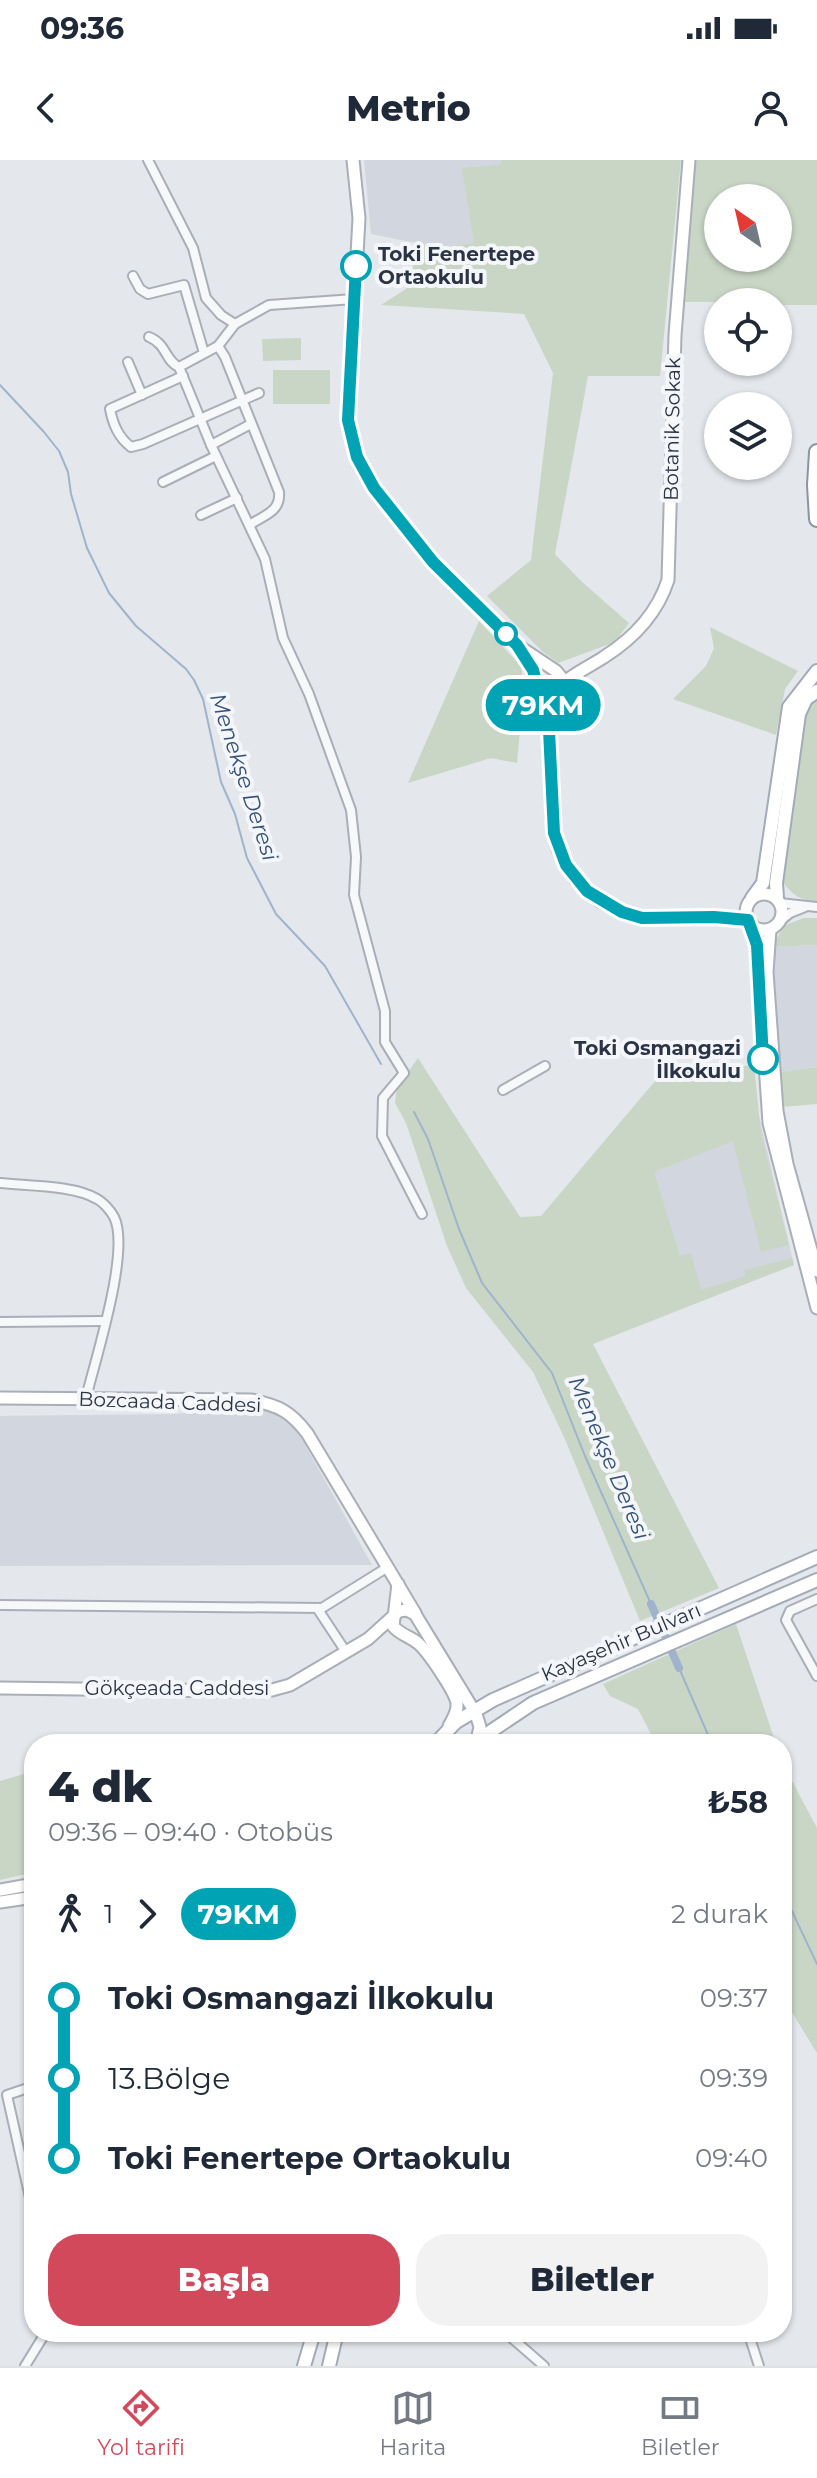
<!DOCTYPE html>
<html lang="tr">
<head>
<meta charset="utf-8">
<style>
	:root { --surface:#fff; --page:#f2f2f3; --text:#1f2937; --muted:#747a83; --line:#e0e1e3; --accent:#d1495b }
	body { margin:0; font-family:Montserrat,sans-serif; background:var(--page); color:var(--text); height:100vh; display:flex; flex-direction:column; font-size:30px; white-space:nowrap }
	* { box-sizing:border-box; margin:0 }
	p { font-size:26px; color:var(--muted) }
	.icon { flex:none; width:44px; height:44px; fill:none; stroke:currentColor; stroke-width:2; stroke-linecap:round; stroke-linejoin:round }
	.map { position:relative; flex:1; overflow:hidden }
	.side { position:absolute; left:24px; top:1574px; width:768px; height:608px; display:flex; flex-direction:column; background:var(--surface); border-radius:32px; box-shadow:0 2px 6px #0004 }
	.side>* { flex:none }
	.badge { padding:0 16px; border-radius:26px; font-size:28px; line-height:52px }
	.needle { width:52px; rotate:326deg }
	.controls { position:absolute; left:704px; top:24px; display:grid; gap:16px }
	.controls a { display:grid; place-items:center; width:88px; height:88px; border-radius:50%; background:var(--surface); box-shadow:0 2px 6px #0004; font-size:40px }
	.map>.badge { position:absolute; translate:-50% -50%; box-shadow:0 0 0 4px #fff }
	.legs { display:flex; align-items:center; gap:12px; height:88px; padding:0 24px; font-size:26px }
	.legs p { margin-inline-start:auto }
	.overview { display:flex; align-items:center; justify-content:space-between; height:136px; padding:0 24px }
	h1 { font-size:44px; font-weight:800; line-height:60px }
	.action { display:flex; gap:16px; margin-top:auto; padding:16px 24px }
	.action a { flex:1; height:92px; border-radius:32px; background:var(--accent); color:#fff; font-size:32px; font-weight:800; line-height:92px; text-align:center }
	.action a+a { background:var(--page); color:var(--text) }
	ul { padding:0 24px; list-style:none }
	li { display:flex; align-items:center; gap:28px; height:80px; font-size:30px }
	li i { display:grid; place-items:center; width:12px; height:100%; margin:0 10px; background:currentColor }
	li i::after { content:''; width:20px; height:20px; margin:-10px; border:6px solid; border-radius:50%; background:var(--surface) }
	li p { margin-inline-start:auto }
	li:first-child i { background:linear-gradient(#0000 50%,currentColor 0) }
	li:last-child i { background:linear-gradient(currentColor 50%,#0000 0) }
	.status { display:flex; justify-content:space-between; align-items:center; height:56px; padding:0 40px; background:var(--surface); direction:ltr }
	.status svg { height:22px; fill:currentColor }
	header { display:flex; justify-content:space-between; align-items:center; height:104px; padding:0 24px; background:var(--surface); font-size:36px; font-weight:800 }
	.dock { display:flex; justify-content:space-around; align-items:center; height:112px; border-top:2px solid var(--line); background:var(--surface); font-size:22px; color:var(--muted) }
	.dock a { display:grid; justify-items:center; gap:4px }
	.dock .on { color:var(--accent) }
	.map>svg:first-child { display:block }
</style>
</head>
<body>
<div class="status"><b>09:36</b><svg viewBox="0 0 49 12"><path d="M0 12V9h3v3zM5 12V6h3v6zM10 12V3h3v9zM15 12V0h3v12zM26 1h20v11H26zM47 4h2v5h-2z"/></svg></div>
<header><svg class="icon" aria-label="back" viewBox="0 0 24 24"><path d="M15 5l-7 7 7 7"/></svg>Metrio<svg class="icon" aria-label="person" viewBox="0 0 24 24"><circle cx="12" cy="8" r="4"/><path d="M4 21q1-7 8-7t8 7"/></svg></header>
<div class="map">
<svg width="817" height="2206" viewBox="0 0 817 2206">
	<rect width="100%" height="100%" fill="#e4e7ec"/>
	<g fill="#d2d6de">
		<polygon points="364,0 501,0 502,5 474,83 436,87 371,74"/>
		<polygon points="817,785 817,907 779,912 771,787"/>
		<polygon points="758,952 794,1105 606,1177 577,1090 677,959"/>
		<polygon points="244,1247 274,1253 297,1270 372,1405 0,1406 0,1256 176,1254"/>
	</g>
	<g fill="#c9d6c5" fill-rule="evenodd">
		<polygon points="501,0 681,0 660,216 588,216 555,394 581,421 629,463 615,482 558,503 542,491 487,436 531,400 553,213 524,154 381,145 406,129 420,84 437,87 474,83 462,8 501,5"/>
		<path d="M695 0H817V145H778V142H685ZM778 38V98H718V38Z"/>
		<polygon points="301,178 301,200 263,201 262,179"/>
		<rect x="273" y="210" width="57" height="34"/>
		<polygon points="479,461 521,506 524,525 517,603 491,598 408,623"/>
		<polygon points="710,467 798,511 785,529 776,575 673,539 706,506 714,488"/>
		<path d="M817 535V741C801 741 792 735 783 722L804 554 809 542Z"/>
		<polygon points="804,758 817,758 817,785 771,787 785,765"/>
		<polygon points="418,898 520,1057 541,1056 661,914 754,905 761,973 789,1085 761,1092 733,981 654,1012 680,1096 691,1093 701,1130 746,1116 744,1110 792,1098 794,1105 593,1184 719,1428 640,1461 564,1277 533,1212 466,1128 447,1086 406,963 395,943 397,928"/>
		<polygon points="817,907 817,944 782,947 779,912"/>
		<polygon points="736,1464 776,1584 656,1584 638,1549 610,1536 603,1524"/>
		<polygon points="782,1602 817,1668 817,1893 782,1836"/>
		<polygon points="34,1611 34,1712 0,1720 0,1621"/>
	</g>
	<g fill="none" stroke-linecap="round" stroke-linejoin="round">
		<g stroke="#9fb4cc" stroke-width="2">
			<polyline points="0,225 44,272 59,291 68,312 71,334 87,388 109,433 136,466 186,509 194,520 203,539 221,622 235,654 247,698 276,754 325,806 381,904"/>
			<polyline points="414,952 428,979 459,1069 482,1123 552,1213 585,1296 651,1444"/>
			<polyline points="679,1508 712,1584"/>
			<polyline points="782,1730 817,1804"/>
		</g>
		<polyline stroke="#9fb4cc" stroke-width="8" points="651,1444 679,1508"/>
		<defs>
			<g id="street">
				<polyline points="148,0 193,88 206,138 221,155 235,164 269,145 354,139"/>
				<polyline points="133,116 140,129 148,134 184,125 204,193"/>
				<path d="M149 177C167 184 165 201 179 207L218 186 235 164"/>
				<path d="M218 186 225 197 279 332C281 351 265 355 251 364"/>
				<polyline points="128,202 142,235"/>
				<polyline points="179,207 211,285 265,399 283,478 309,534 351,650 356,697 354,735 385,851 385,882 404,913 383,938 382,976 422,1054"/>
				<path d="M183 216 110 249C113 264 118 277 131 287L143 284 259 233"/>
				<polyline points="211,285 251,264"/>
				<polyline points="163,322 216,296"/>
				<polyline points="201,355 237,338"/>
				<polyline points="780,743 817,747"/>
				<polyline points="779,762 790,753 805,747"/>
				<polyline points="503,930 545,906"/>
				<path d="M0 1023C28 1026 74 1025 97 1039 103 1042 111 1051 114 1057 131 1090 95 1200 86 1238"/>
				<polyline points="0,1162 104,1161"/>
				<polyline points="817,1439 790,1451 786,1460 817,1516"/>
				<polyline points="0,1445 322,1448 388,1407"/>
				<polyline points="317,1448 346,1492"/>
				<polyline points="34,1926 7,1935 34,2056"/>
				<polyline points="505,2172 544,2206"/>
				<polyline points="748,2172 759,2206"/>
				<polyline points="25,2206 46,2172"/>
			</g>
			<g id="secondary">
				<polyline points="353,0 359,58 348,260 357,297 374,328 433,402 517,485 556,511 561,517 549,570 552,658 558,689 575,719 600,741 622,752 642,758 714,757 748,760"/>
				<path d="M521 492C536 515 542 538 548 565"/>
				<path d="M561 525C574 513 589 507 604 497 634 478 657 454 668 420L675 175 689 0"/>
				<circle cx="764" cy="752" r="18"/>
				<polyline points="752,765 757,785 769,963 817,1148"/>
				<polyline points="770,769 767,812 777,951 787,1004 817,1111"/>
				<path d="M0 1238 252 1240C279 1246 290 1251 307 1273L415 1453"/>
				<path d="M398 1424 393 1466C400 1475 410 1476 419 1484 428 1492 455 1531 457 1543 458 1552 453 1559 449 1566"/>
				<polyline points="0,1528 238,1531 272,1530 290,1525 368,1479 399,1451 407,1450 415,1454 476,1554 480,1567 477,1580"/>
				<polyline points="0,1730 34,1724"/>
				<polyline points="0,1742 34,1737"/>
			</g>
			<g id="primary">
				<polyline points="752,738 763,723 789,547 817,511"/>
				<polyline points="777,738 776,723 799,554 806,539 817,531"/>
				<polyline points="435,1584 456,1562 493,1540 817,1397"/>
				<polyline points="472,1584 533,1543 817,1420"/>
				<polyline points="304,2206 314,2172"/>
				<polyline points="329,2206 337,2172"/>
			</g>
			<polyline id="highway" points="817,292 815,325 817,359"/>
		</defs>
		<use href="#street" stroke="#a9aeb7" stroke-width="12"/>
		<use href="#secondary" stroke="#a9aeb7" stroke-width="15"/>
		<use href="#primary" stroke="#a3abb8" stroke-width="16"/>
		<use href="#highway" stroke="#8b94a3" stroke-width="18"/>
		<use href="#street" stroke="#f7f8fa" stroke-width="8"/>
		<use href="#secondary" stroke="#fff" stroke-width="11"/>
		<use href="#primary" stroke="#fff" stroke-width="12"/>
		<use href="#highway" stroke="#fff" stroke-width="14"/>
	</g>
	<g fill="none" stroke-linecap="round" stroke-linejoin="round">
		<defs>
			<polyline id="line-1" points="356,106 348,260 357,297 374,328 433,402 517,485 533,510 549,570 554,673 566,705 587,731 622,752 642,758 714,757 748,760 757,785 763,899"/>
		</defs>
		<use href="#line-1" stroke="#fff" stroke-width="18"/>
		<use href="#line-1" stroke="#00a3b4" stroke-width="12"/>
	</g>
	<g fill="#fff" stroke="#00a3b4" stroke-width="4">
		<circle cx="356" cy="106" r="14"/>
		<circle cx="506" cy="474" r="10"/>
		<circle cx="763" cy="899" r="14"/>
	</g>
	<g text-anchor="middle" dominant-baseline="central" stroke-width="8" stroke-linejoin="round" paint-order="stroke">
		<g font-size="20" font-weight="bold" fill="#2b3445" stroke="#f4f6f9" text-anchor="start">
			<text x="378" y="94">Toki Fenertepe<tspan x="378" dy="23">Ortaokulu</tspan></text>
			<text x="741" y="888" text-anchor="end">Toki Osmangazi<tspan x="741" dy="23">İlkokulu</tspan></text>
		</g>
		<g font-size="20" fill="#2b3445" stroke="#f4f6f9">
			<text transform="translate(672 269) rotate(-89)">Botanik Sokak</text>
			<text transform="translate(170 1242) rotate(2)">Bozcaada Caddesi</text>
			<text transform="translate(621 1482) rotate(-23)">Kayaşehir Bulvarı</text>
			<text x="177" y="1528">Gökçeada Caddesi</text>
		</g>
		<g font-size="22" font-style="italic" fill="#34527a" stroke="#f4f6f9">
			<text transform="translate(244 617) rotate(72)">Menekşe Deresi</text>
			<text transform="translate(609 1298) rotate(67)">Menekşe Deresi</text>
		</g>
	</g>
</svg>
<div class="controls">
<a><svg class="needle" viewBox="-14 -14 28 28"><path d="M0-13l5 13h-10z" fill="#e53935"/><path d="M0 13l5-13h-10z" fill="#747a83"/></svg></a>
<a><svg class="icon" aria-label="locate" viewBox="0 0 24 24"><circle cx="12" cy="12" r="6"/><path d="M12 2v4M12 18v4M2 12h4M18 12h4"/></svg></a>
<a><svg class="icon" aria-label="layers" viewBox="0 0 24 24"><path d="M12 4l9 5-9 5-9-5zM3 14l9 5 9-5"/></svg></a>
</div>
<b class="badge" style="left:543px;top:545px;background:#00a3b4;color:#fff">79KM</b>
<section class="side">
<div class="overview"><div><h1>4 dk</h1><p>09:36 – 09:40 · Otobüs</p></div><b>₺58</b></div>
<div class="legs"><svg class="icon" aria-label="walk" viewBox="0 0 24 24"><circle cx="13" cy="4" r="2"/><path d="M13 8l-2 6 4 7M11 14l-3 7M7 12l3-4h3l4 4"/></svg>1<svg class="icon" aria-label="forward" viewBox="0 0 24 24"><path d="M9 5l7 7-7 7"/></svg><b class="badge" style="background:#00a3b4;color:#fff">79KM</b><p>2 durak</p></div>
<ul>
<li><i style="color:#00a3b4"></i><b>Toki Osmangazi İlkokulu</b><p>09:37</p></li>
<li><i style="color:#00a3b4"></i><span>13.Bölge</span><p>09:39</p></li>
<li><i style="color:#00a3b4"></i><b>Toki Fenertepe Ortaokulu</b><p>09:40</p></li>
</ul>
<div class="action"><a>Başla</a><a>Biletler</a></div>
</section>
</div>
<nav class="dock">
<a class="on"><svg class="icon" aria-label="directions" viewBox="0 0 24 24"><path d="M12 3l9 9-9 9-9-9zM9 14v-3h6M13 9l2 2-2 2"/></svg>Yol tarifi</a>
<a><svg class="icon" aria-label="map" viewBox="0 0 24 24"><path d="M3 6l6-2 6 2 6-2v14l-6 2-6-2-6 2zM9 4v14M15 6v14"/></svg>Harita</a>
<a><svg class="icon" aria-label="tickets" viewBox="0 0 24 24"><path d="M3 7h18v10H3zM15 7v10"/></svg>Biletler</a>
</nav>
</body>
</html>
